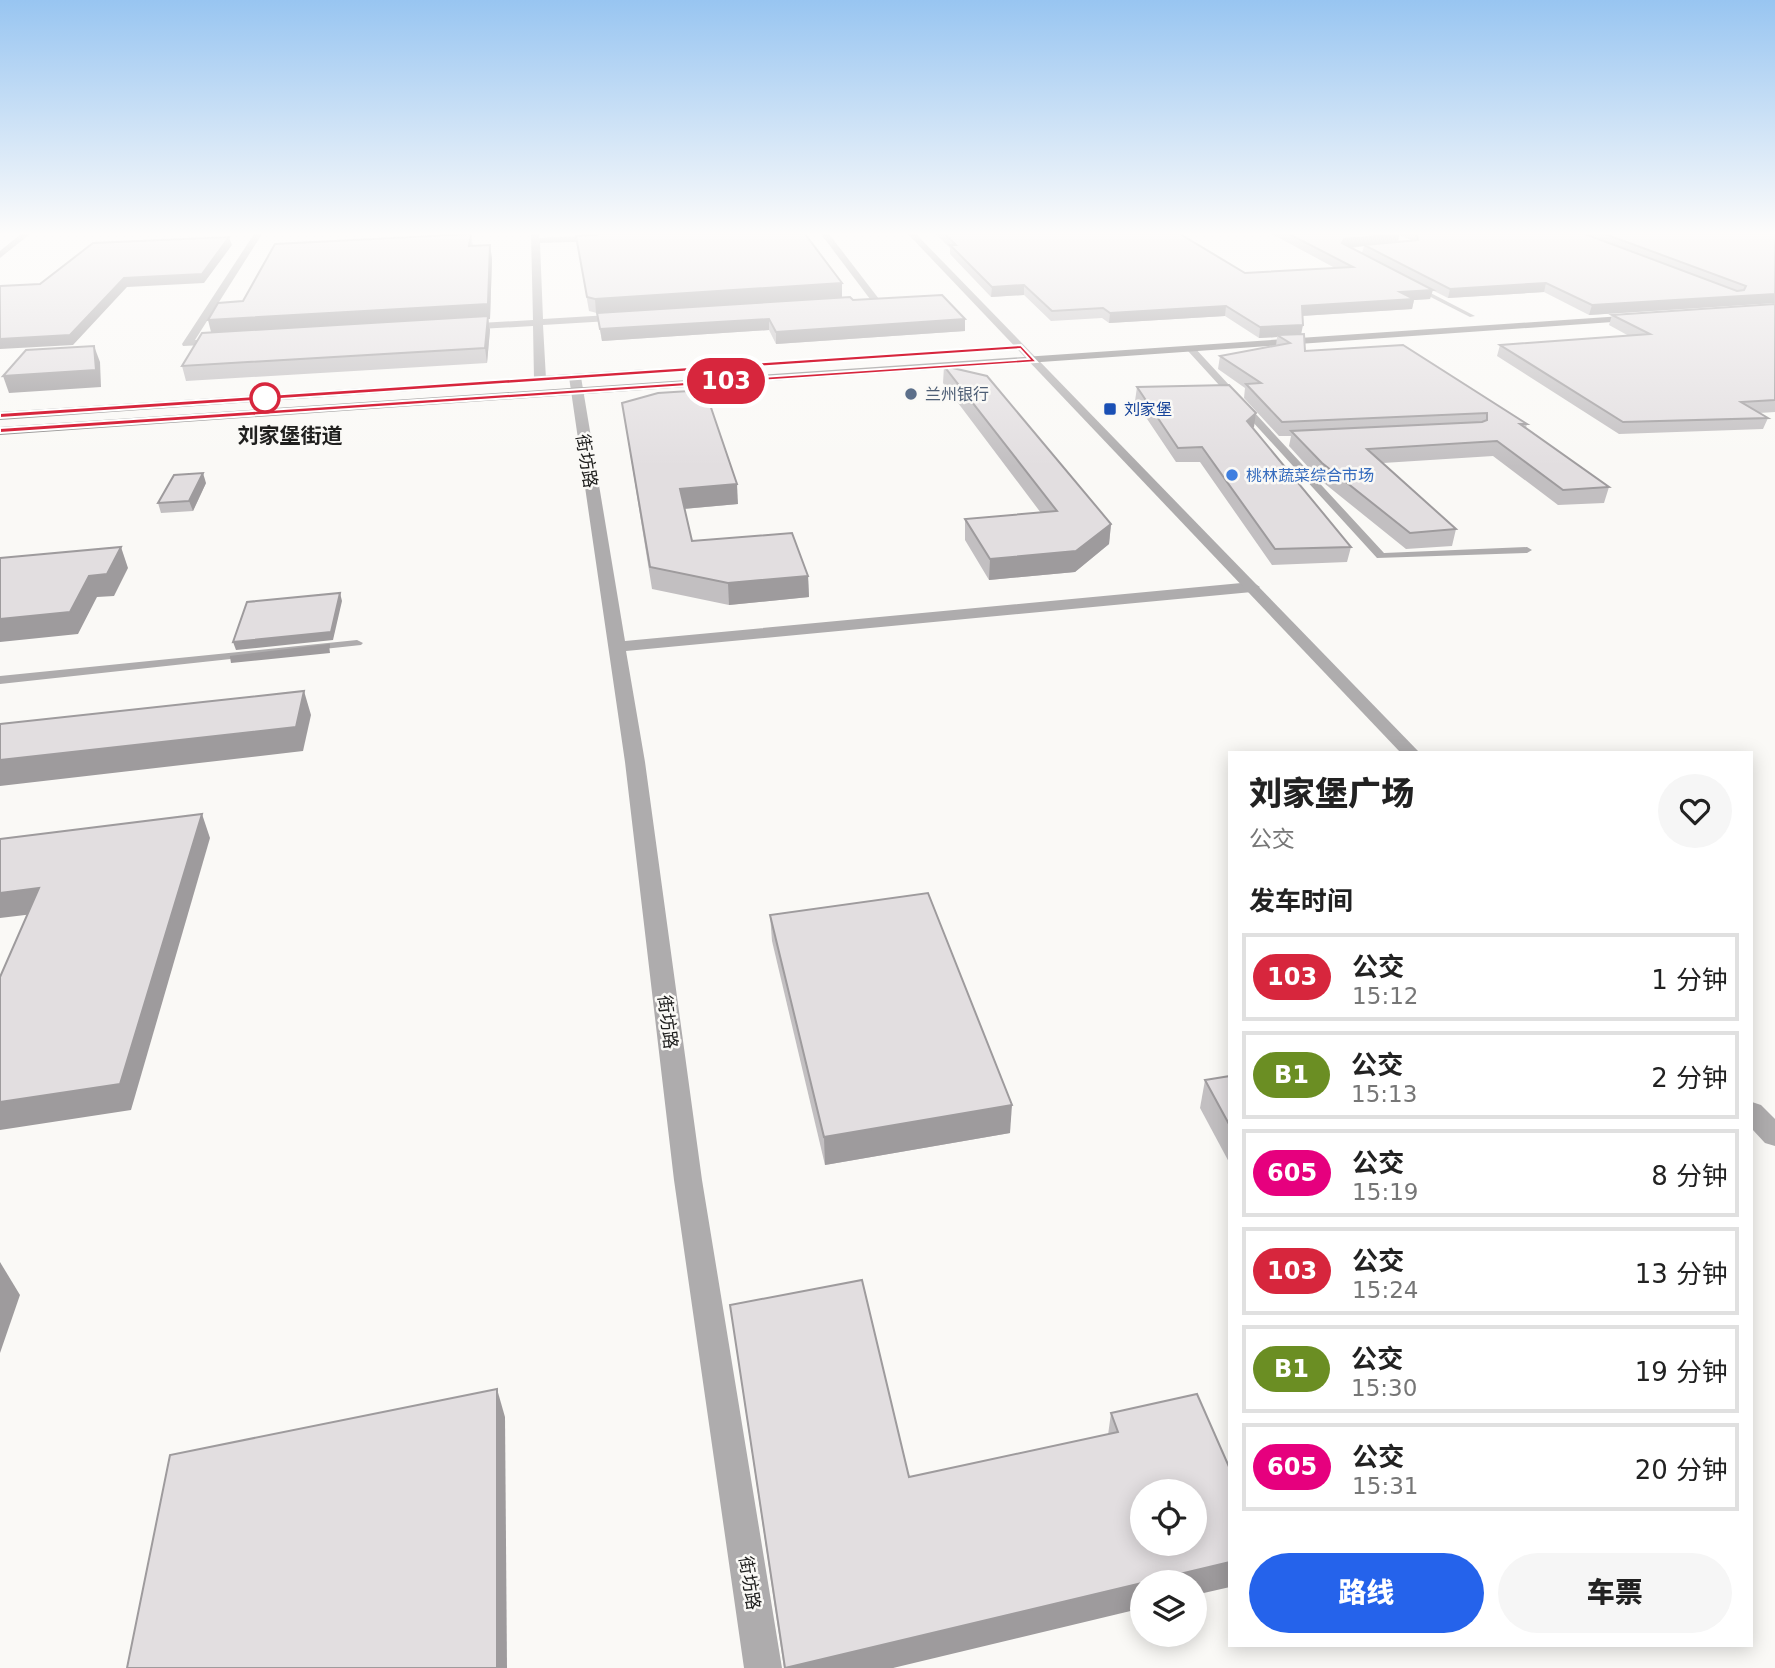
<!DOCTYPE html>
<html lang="zh">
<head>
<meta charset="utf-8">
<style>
	:root { --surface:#fff; --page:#f6f6f6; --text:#222; --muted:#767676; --line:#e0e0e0; --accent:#2563eb }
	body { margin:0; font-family:"DejaVu Sans","Noto Sans SC",sans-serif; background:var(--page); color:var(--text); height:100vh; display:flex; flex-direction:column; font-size:26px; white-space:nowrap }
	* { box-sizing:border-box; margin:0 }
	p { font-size:23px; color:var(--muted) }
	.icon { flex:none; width:38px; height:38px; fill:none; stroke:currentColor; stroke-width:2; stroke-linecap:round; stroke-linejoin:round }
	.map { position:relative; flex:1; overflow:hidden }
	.side { position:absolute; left:1228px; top:751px; width:525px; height:896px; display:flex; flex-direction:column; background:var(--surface); border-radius:0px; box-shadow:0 4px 18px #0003 }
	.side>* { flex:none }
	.badge { padding:0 14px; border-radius:23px; font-size:24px; line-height:46px }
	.controls { position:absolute; left:1130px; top:1479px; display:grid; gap:14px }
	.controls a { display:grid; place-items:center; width:77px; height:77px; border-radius:50%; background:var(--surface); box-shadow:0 4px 18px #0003; font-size:35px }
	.map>.badge { position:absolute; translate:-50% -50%; box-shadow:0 0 0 4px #fff }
	h2 { padding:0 21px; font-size:26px; line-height:63px }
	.round { display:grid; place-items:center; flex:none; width:74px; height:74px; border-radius:37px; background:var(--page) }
	.headline { display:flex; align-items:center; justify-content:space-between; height:119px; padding:0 21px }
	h1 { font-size:33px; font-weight:800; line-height:52px }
	.action { display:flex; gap:14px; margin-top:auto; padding:14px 21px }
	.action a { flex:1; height:80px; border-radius:42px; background:var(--accent); color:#fff; font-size:28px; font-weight:800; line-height:80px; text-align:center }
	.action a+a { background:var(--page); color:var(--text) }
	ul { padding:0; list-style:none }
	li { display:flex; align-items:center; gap:21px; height:88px; margin:0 14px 10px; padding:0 7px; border:4px solid var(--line); border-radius:0px }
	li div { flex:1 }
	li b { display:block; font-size:26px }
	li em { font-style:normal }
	li .badge { min-width:77px; font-weight:700; text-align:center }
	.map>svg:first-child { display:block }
</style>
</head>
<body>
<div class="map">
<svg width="1775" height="1668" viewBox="0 0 1775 1668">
	<rect width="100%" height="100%" fill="#faf9f6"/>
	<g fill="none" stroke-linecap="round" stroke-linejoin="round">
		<g fill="#aeacad" fill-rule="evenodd">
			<polygon points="1415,287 1419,287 1475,316 1470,317 1415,289"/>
			<polygon points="1188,347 1194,347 1384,553 1527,547 1532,550 1527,553 1377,558 1188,351"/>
			<polygon points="357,640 363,643 361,645 0,684 0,676"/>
		</g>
		<g fill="#aeacad" fill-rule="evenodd">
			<polygon points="254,234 262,234 195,340 224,338 229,341 224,344 183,346 182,344"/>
			<polygon points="531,234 539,234 539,238 604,235 608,238 604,241 540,243 543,319 626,314 631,317 626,320 543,325 546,379 540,382 534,379 533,326 462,330 457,327 462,324 533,320"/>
			<polygon points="821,234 829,234 879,299 879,303 873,303"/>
			<polygon points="575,374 581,377 625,641 1252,582 1260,587 1252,592 626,651 645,762 702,1180 782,1668 744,1668 674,1180 625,762 569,377"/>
		</g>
		<g fill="#aeacad" fill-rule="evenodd">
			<polygon points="21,234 30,234 0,258 0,251"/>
			<polygon points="908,234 916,234 1419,752 1400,752"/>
			<polygon points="1752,1102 1761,1105 1775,1119 1775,1146 1765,1143 1752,1129"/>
		</g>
		<g fill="#8a8888" fill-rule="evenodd">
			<polygon points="1637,315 1641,316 1641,320 0,435 0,427"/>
			<polygon points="649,369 653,370 653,374 541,382 535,379 541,376"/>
			<polygon points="488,380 492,381 492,385 0,420 0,412"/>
		</g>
	</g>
	<g fill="#c2bfc1" fill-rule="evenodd">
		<polygon points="471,234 473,246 490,245 492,259 490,319 488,319 490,330 487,363 186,381 182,366 211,333 243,301"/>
		<path d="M936 234H1180L1245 273 1335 268 1272 234H1775V303L1589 315 1544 292 1448 298 1432 290 1430 299 1414 300 1412 309 1302 316 1301 334 1305 351 1527 424 1526 428 1609 487 1604 503 1558 505 1493 456 1383 463 1456 529 1452 546 1406 549 1319 479 1289 446 1291 436H1279L1244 398 1245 388 1218 369 1220 356 1276 346 1277 337 1259 338 1225 316 1109 323 1102 318 1051 321 1024 295 991 297 950 254V248ZM1399 235 1411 240 1398 242ZM1364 246 1362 253 1352 248Z"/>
		<polygon points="576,236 842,297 965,331 776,344 769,330 602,341 597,313 589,311"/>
		<polygon points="1775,304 1775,412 1759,413 1768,418 1763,429 1619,434 1497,356 1500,345 1629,336 1609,325 1612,315"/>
		<polygon points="944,366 1111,524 1109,544 1075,572 989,580 965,540 965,519 1041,513 943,383"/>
		<polygon points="1137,387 1256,413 1253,428 1351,547 1347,562 1272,565 1200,462 1176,462 1135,401"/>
		<polygon points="622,403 738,504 684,509 692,541 808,576 809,597 729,605 652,589"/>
		<polygon points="206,483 193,511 161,513 158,503"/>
		<polygon points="770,915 1010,1133 825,1165 772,941"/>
		<polygon points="1230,1076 1230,1164 1200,1108 1205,1080"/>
		<polygon points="730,1305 909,1477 1108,1435 1111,1413 1197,1394 893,1668 784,1668 734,1333"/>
	</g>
	<g fill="#9e9b9d">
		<polygon points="1399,234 1398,243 1364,245 1364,246 1343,248 1342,243 1344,239"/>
		<polygon points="229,237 232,245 204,283 127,287 73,345 0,349 0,339 124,278"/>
		<polygon points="490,245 492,259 490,319 488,319 490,330 487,363 485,348 212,336 208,320"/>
		<polygon points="842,283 842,297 596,313 595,299"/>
		<polygon points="1546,283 1544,292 1448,298 1450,289"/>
		<polygon points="1024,285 1024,295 991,297 992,287"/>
		<polygon points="1433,290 1430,299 1414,300 1412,309 1300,316 1302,306 1400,292"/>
		<polygon points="1775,294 1775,303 1589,315 1592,305"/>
		<polygon points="1226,306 1225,316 1109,323 1110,313"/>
		<polygon points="769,319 769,330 602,341 600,329"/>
		<polygon points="965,319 965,331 776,344 776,332"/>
		<polygon points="1303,325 1301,335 1277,335 1277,337 1259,338 1260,327"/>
		<polygon points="94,346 100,362 101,387 9,393 3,376"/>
		<polygon points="1256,413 1254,427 1245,435 1247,421"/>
		<polygon points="203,473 206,483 193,511 189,501"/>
		<polygon points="737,484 738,504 682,509 680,489"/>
		<polygon points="1111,524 1109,544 1075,572 989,580 990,559"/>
		<polygon points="121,547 128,568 114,596 97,597 78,634 0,642 0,619 89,576"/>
		<polygon points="808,576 809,597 729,605 728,583"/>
		<polygon points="340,593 342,601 333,640 236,650 233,642"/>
		<polygon points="329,645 330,653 231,663 230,657"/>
		<polygon points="304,691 311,715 303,751 0,786 0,760"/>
		<polygon points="202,814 210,838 131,1110 0,1130 0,1102"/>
		<polygon points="39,888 50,912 0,918 0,893"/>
		<polygon points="1012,1105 1010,1133 825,1165 824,1137"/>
		<polygon points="0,1262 20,1295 0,1353"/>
		<polygon points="497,1389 505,1417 507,1668 497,1668"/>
		<polygon points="1230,1562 1230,1587 1195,1595 1195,1582 1145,1582"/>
		<polygon points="1143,1583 1143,1608 893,1668 785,1668"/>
	</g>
	<g fill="#e2dee0" stroke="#9e9b9d" stroke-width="2" fill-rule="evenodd">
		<polygon points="471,234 469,246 490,245 488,304 208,320 218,303 243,301 275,244"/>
		<polygon points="598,234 805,234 842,283 595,299 587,297 576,236 597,235"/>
		<polygon points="945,234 1180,234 1245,273 1353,267 1289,234 1399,234 1344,239 1342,243 1433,290 1400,292 1414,299 1302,306 1303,325 1260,327 1226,306 1110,313 1103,308 1052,311 1024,285 992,287 950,245 956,245"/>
		<polygon points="1416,234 1585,234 1737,291 1744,290 1746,286 1605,234 1775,234 1775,294 1592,305 1546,283 1450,289 1364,245 1418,240"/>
		<polygon points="229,237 202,274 124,278 70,335 0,339 0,286 40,284 93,243"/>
		<polygon points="942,295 965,319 776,332 769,319 600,329 597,313 850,297 853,300"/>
		<polygon points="1775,304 1775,400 1741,402 1768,418 1623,422 1500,345 1650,334 1612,315"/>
		<polygon points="488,316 485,348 182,366 202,333"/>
		<polygon points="1304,334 1305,351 1403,345 1527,424 1520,424 1609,487 1563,490 1497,441 1367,449 1456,529 1410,533 1322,463 1291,431 1482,422 1487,420 1487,413 1282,422 1246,384 1261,383 1220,356 1290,343 1277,335"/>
		<polygon points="94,346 96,370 3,376 26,350"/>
		<polygon points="944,366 987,376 1111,524 1076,551 990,559 965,519 1057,511"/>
		<polygon points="1229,385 1256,413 1247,421 1351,547 1275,549 1202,447 1178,448 1137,387"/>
		<polygon points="705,390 737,484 680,489 692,541 792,533 808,576 728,583 650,567 622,403 658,393"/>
		<polygon points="203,473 189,501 158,503 174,475"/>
		<polygon points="121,547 107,574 89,576 70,612 0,619 0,558"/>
		<polygon points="340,593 331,632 233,642 247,602"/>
		<polygon points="329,645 329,647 230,657"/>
		<polygon points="304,691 296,727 0,760 0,724"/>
		<polygon points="202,814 120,1084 0,1102 0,977 39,888 0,893 0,839"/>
		<polygon points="928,893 1012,1105 824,1137 770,915"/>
		<polygon points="1230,1076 1230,1126 1205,1080"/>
		<path d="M862 1280 909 1477 1118 1432 1111 1413 1197 1394 1230 1469V1562L785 1668 730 1305ZM1143 1491H1195V1544H1143Z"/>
		<polygon points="497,1389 497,1668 127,1668 170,1455"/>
	</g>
	<linearGradient id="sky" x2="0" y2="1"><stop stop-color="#98c5f1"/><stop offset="0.5" stop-color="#fdfcfb"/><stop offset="1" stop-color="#fdfcfb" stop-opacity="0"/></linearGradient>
	<rect width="1775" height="467" fill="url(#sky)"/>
	<polygon fill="#d7263d" stroke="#fff" stroke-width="2" points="1021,345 1037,362 0,433 0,428 1029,359 1020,349 0,418 0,413"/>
	<circle fill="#5c6f8a" stroke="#faf9f6" stroke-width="2.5" cx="911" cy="394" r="7"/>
	<circle fill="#fff" stroke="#d7263d" stroke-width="3.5" cx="265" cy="398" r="14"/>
	<rect fill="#1a4fb4" stroke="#faf9f6" stroke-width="2.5" x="1103" y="402" width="14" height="14" rx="3.5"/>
	<circle fill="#3f7fe0" stroke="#faf9f6" stroke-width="2.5" cx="1232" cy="475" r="7"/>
	<g text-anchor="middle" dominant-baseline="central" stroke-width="5" stroke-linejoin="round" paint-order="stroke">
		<g font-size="16" fill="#4e5e75" stroke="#faf9f6" text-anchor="start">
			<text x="925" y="394">兰州银行</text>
		</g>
		<g font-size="16" fill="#164399" stroke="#faf9f6" text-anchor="start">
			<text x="1124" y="409">刘家堡</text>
		</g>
		<g font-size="16" fill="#366cbe" stroke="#faf9f6" text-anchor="start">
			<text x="1246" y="475">桃林蔬菜综合市场</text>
		</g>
		<g font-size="18" fill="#20201f" stroke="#faf9f6">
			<text transform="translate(587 461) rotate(81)">街坊路</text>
			<text transform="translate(668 1022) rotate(83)">街坊路</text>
			<text transform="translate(750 1583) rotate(81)">街坊路</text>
		</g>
		<g font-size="21" font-weight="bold" fill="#20201f" stroke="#faf9f6">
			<text x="290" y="436">刘家堡街道</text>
		</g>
	</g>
</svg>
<div class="controls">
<a><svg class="icon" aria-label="locate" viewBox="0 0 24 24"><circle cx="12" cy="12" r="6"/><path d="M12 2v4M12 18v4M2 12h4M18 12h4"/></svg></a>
<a><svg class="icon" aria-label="layers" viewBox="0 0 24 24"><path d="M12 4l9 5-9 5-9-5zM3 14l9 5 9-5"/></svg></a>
</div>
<b class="badge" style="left:726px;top:381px;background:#d7263d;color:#fff">103</b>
<section class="side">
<div class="headline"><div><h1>刘家堡广场</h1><p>公交</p></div><a class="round"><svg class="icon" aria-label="heart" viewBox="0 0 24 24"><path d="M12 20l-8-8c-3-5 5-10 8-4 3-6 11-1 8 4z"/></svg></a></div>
<h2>发车时间</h2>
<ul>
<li><span class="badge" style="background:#d7263d;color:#fff">103</span><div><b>公交</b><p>15:12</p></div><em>1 分钟</em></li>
<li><span class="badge" style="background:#6b8e23;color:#fff">B1</span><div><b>公交</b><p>15:13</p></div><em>2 分钟</em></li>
<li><span class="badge" style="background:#e6007e;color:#fff">605</span><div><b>公交</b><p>15:19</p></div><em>8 分钟</em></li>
<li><span class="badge" style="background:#d7263d;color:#fff">103</span><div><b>公交</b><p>15:24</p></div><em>13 分钟</em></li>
<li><span class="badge" style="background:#6b8e23;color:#fff">B1</span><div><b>公交</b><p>15:30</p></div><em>19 分钟</em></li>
<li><span class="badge" style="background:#e6007e;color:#fff">605</span><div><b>公交</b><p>15:31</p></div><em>20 分钟</em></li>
</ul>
<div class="action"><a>路线</a><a>车票</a></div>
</section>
</div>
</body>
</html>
